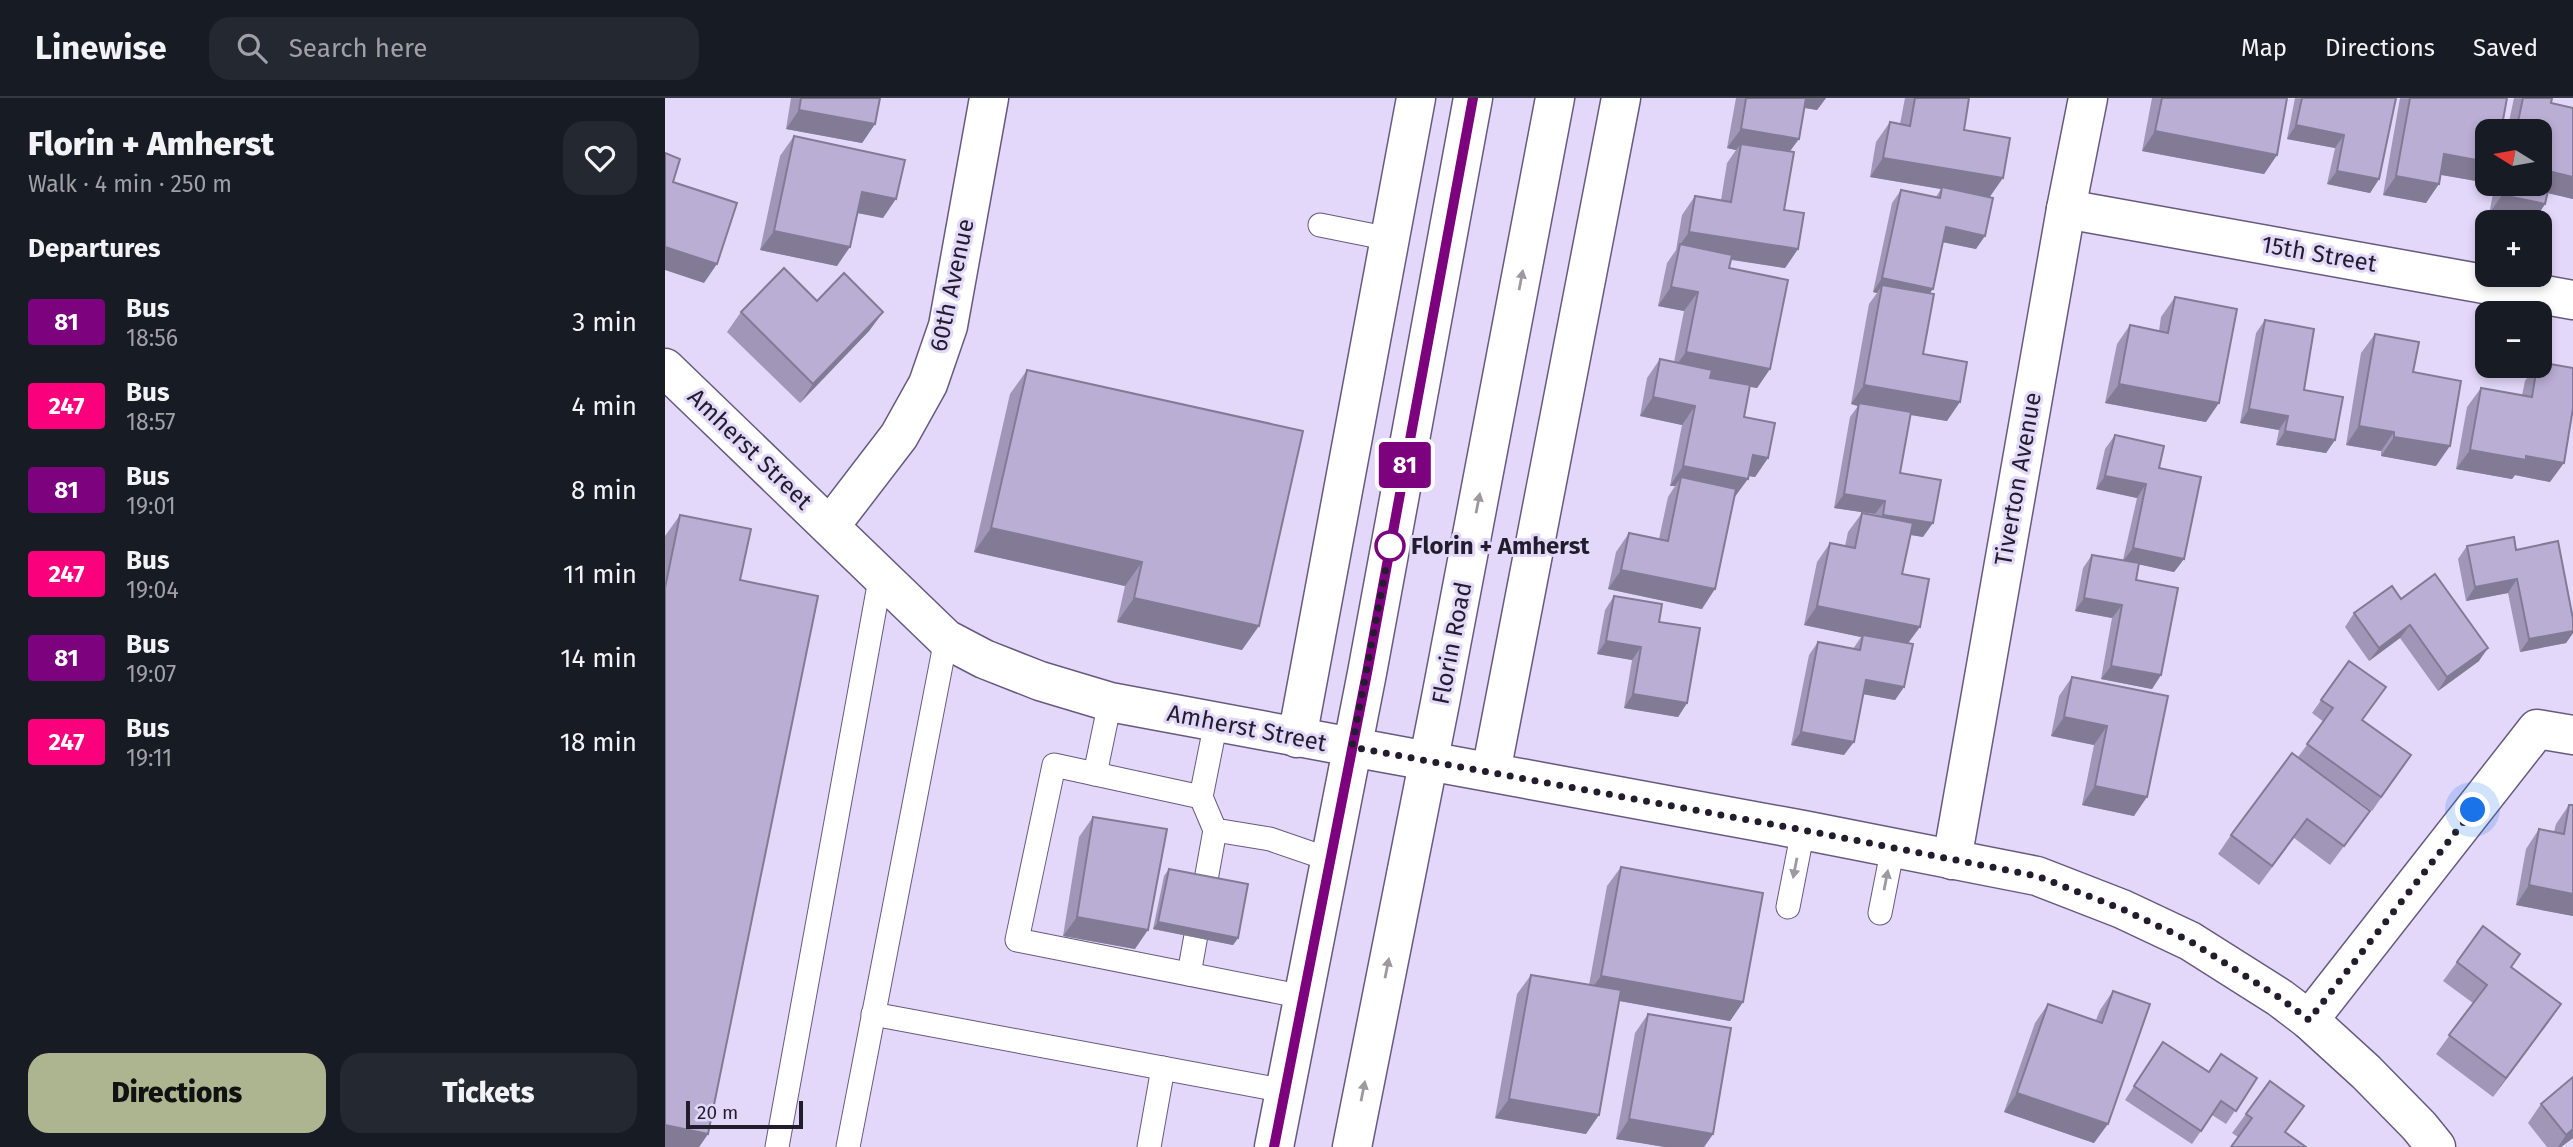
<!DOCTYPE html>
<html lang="en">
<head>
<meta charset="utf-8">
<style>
	:root { --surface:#171b24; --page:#242831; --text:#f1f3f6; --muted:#9ea1a6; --line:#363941; --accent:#acb590 }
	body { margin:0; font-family:"Fira Sans",sans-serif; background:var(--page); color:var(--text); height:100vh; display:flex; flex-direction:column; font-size:26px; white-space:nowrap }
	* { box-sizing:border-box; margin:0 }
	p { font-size:23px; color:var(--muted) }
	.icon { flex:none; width:38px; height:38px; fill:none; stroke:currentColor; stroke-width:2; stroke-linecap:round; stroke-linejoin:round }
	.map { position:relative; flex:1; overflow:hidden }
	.sheet { display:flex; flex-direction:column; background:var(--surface); width:665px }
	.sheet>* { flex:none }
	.badge { padding:0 14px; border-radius:5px; font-size:24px; line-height:46px }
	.needle { width:46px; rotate:281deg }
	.controls { position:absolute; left:1810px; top:21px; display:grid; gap:14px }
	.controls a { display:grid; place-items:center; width:77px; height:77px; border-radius:14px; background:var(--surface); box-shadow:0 4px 10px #0003; font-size:35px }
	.scale { position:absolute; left:21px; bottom:18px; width:117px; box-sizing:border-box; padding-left:7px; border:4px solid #221d2c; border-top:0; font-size:19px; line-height:24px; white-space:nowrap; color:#221d2c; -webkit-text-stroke:5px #e3d8f9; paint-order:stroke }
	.you { position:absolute; width:35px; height:35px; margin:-18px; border:5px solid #fff; border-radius:50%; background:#1a73e8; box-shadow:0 0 0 10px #1a73e833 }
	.map>.badge { position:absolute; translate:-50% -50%; box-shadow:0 0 0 4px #fff }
	h2 { padding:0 28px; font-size:26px; line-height:63px }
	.round { display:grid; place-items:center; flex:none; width:74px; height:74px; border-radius:21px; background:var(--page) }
	.overview { display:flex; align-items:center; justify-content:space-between; height:119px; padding:0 28px }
	h1 { font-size:33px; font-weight:800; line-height:52px }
	.action { display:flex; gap:14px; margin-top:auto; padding:14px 28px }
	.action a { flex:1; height:80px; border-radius:21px; background:var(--accent); color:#111; font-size:28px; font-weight:800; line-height:80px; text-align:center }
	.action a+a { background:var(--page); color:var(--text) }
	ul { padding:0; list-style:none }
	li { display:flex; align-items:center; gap:21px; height:84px; padding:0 28px }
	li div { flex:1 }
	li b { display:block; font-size:26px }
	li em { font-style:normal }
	li .badge { min-width:77px; font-weight:700; text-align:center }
	header { display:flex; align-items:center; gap:42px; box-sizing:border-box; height:98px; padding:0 35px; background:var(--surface); border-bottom:2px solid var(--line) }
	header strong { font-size:33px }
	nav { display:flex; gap:38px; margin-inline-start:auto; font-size:24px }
	.search { width:490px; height:63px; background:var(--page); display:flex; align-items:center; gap:18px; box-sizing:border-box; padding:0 24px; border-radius:21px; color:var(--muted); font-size:26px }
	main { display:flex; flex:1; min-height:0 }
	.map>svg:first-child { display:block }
</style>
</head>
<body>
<header>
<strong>Linewise</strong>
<div class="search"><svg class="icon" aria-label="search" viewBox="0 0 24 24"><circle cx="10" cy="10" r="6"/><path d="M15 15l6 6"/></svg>Search here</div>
<nav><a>Map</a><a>Directions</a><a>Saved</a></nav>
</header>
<main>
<section class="sheet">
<div class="overview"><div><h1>Florin + Amherst</h1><p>Walk · 4 min · 250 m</p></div><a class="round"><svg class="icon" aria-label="heart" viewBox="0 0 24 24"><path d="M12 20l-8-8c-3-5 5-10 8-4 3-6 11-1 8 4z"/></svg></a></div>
<h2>Departures</h2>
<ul>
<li><span class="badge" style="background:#7c027e;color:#fff">81</span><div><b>Bus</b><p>18:56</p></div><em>3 min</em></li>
<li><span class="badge" style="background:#fa007d;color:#fff">247</span><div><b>Bus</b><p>18:57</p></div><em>4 min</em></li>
<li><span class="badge" style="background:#7c027e;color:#fff">81</span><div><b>Bus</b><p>19:01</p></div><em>8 min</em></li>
<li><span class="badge" style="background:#fa007d;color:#fff">247</span><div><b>Bus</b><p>19:04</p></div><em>11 min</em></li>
<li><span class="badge" style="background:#7c027e;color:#fff">81</span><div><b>Bus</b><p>19:07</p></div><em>14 min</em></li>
<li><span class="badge" style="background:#fa007d;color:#fff">247</span><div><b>Bus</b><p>19:11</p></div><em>18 min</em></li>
</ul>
<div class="action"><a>Directions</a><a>Tickets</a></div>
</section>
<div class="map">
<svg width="1908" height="1049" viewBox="0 0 1908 1049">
	<rect width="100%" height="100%" fill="#e3d8f9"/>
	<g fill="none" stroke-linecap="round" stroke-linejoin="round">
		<defs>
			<g id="service">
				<polyline points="655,127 725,141"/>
				<polyline points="430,676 445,604"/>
				<polyline points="536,699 551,624"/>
				<polyline points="1123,809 1138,732"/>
				<polyline points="1215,815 1228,749"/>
				<polyline points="524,876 550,732"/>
				<polyline points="639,899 352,842 389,667 536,699 550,732 605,741 666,762"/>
				<polyline points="208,916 620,993"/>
				<polyline points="112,1049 216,476"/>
				<polyline points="183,1049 281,541"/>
				<polyline points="484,1049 498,970"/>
			</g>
			<g id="minor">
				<polyline points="1401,111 1908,202"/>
				<polyline points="0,270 281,541 319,561 375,583 445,604 687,649"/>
				<polyline points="165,428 234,338 263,286 283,228 324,0"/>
				<polyline points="632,640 751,0"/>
				<polyline points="826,674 956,0"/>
				<polyline points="1287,762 1401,111 1423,0"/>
				<polyline points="1644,922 1872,631 1908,637"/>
			</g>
			<polyline id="tertiary" points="687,649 1138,732 1372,778 1457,811 1525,843 1615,900 1644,922 1701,974 1754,1028 1771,1049"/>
			<g id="primary">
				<polyline points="609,1049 702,575 808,0"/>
				<polyline points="687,1049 775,605 890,0"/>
			</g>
		</defs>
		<use href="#service" stroke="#675a7e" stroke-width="25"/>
		<use href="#minor" stroke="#675a7e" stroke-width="41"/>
		<use href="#tertiary" stroke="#675a7e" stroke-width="41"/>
		<use href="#primary" stroke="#675a7e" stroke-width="41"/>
		<use href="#service" stroke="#fff" stroke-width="23"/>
		<use href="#minor" stroke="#fff" stroke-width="38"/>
		<use href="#tertiary" stroke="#fff" stroke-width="38"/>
		<use href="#primary" stroke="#fff" stroke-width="38"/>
	</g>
	<g fill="#a196b7">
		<polygon points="126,0 215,0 210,26 197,45 121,31"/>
		<polygon points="1071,0 1161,0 1152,12 1139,10 1125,53 1119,112 1133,151 1120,170 1066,162 1064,170 1105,271 1092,290 1085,289 1079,319 1103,360 1090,379 1083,378 1069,400 1037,511 943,491 951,454 964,435 994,441 1003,399 1010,388 1005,388 1017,327 975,318 982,280 995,261 1009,264 1019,213 993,208 1002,165 1011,152 1017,117 1030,98 1056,102 1062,65 1071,52 1062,50"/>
		<polygon points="1240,0 1304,0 1299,32 1324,99 1311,151 1278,144 1264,196 1258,256 1282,323 1245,317 1235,375 1258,439 1245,437 1237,476 1243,545 1239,589 1230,602 1198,596 1179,657 1126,647 1144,557 1153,544 1188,551 1196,539 1139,527 1152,464 1165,445 1180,448 1183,434 1197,415 1210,417 1210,416 1169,410 1185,319 1193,308 1186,306 1204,206 1212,195 1208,194 1227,105 1236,92 1271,99 1276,91 1205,79 1211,44 1225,24 1235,26"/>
		<polygon points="1487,0 1622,0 1612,57 1599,76 1477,53"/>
		<polygon points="1630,0 1731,0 1714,81 1705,95 1662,86 1670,50 1622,41"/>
		<polygon points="1735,0 1842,0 1822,33 1822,78 1817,84 1776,77 1761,105 1718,97"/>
		<polygon points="1849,0 1887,0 1886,5 1908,10 1908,101 1883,95 1880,106 1868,124 1863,124 1824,116 1830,86 1874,86 1874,33 1842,33"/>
		<polygon points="129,38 218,120 192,115 172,168 95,152 115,58"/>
		<polygon points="1510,199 1541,324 1440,305 1452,246 1465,227 1494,233 1496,219"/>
		<polygon points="152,203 218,214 204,233 135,305 62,234 76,214"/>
		<polygon points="1600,222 1639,292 1670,342 1661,355 1611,347 1614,332 1575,325 1591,235"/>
		<polygon points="1710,236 1748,274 1771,368 1716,358 1716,353 1681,347 1696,255"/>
		<polygon points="1870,268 1874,268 1885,384 1850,377 1847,381 1791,371 1802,309 1816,290 1857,297 1860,283"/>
		<polygon points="362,272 577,552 452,524 460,488 309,454 345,296"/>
		<polygon points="1450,337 1494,370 1519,461 1509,474 1474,466 1471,482 1496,577 1487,591 1436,581 1447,520 1410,513 1418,470 1427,457 1458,462 1472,400 1431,391 1440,351"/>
		<polygon points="15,417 75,482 43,1036 34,1049 0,1049 0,438"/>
		<polygon points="1802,448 1851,452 1908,521 1908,535 1901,545 1855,554 1843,495 1801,503 1793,461"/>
		<polygon points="949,498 994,524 1022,605 1013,619 959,610 967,562 932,556 940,512"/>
		<polygon points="1736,501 1814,563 1773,593 1735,540 1704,563 1680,529 1689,515"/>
		<polygon points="1684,563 1697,622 1746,657 1707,713 1653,674 1691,732 1665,767 1629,740 1594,787 1553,756 1566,737 1633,659 1659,624 1647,615"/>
		<polygon points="1407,579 1503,598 1469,718 1417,707 1429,647 1386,638 1394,598"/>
		<polygon points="1904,707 1908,707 1908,818 1851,807 1861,751 1874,731 1889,734 1891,726"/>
		<polygon points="428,719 470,851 398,838 414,739"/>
		<polygon points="956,769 1078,904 1065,923 954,903 921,1036 830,1020 852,896 866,877 924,887 942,788"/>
		<polygon points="504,771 573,840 568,847 488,831 499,778"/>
		<polygon points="1792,864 1846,869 1896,906 1828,999 1771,956 1808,905 1778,883"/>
		<polygon points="1448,893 1429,1045 1339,1014 1370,925 1383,906 1431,922 1435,912"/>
		<polygon points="983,916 1048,1036 1039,1049 1000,1049 951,1041 970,935"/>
		<polygon points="1489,957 1543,974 1592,980 1561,1026 1547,1017 1527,1046 1460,1002"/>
		<polygon points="1908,979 1908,1040 1896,1049 1882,1049 1863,1025 1876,1006"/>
		<polygon points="1605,983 1639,1008 1573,1039 1567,1035"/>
	</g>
	<g fill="#837a95">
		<polygon points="1135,0 1161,0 1152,12 1130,8"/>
		<polygon points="134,12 210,26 197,45 121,31"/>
		<polygon points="1631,27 1679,37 1670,50 1622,41"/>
		<polygon points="1076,31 1134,41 1120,60 1076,46 1071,52 1062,50"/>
		<polygon points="1490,33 1612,57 1599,76 1477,53"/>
		<polygon points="1779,56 1822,64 1822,78 1817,84 1766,75"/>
		<polygon points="1218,60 1338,80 1324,100 1277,89 1276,91 1205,79"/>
		<polygon points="1672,73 1714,81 1705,95 1662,86"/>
		<polygon points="1887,74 1908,79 1908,101 1874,93"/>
		<polygon points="1731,78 1774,86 1761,105 1718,97"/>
		<polygon points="197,94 231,101 218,120 183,113"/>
		<polygon points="1837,97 1880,106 1868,124 1863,124 1824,116"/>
		<polygon points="1281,129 1320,138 1311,151 1272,143"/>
		<polygon points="109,133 185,149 172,168 95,152"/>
		<polygon points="1024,134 1133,151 1120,170 1013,153 1015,147"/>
		<polygon points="0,149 52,166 39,185 0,172"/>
		<polygon points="1217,180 1268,191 1258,204 1217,187 1212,195 1208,194"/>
		<polygon points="1006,189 1033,194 1019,213 993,208"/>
		<polygon points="218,214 204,233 135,305 148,286"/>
		<polygon points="1021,254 1105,271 1092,290 1007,273"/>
		<polygon points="1454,286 1554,305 1541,324 1440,305"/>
		<polygon points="1199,287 1295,304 1282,323 1194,308 1194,305 1193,308 1186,306"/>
		<polygon points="988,299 1030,308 1017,327 975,318"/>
		<polygon points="1584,311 1623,318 1614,332 1575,325"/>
		<polygon points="1694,328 1729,334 1716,353 1681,347"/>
		<polygon points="1620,333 1670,342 1661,355 1611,347"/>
		<polygon points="1729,339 1785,348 1771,368 1716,358"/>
		<polygon points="1805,352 1861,358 1899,365 1885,384 1850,377 1847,381 1791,371"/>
		<polygon points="1088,357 1103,360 1090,379 1074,376"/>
		<polygon points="1018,368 1083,381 1069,400 1016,379 1010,388 1005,388"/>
		<polygon points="1440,378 1481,386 1472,400 1431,391"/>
		<polygon points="1179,396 1220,403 1210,416 1169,410"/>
		<polygon points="1218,417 1268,425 1258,439 1208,430"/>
		<polygon points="326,430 477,464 460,488 309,454"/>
		<polygon points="1468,450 1519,461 1509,474 1458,463"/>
		<polygon points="956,472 1050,491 1037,511 943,491"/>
		<polygon points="1852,481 1843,495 1801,503 1810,489"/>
		<polygon points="469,500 594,528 577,552 452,524"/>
		<polygon points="1419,500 1457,507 1447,520 1410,513"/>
		<polygon points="1152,508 1255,529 1241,548 1198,537 1196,539 1139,527"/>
		<polygon points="1745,527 1735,540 1704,563 1714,550"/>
		<polygon points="1908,533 1908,535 1901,545 1855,554 1864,541"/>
		<polygon points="941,543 976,549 967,562 932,556"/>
		<polygon points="1823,550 1814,563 1773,593 1782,579"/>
		<polygon points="1446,568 1496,577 1487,591 1436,581"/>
		<polygon points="1201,582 1239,589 1230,602 1192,595"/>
		<polygon points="968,596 1022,605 1013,619 959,610"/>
		<polygon points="1399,619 1442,628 1429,647 1386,638"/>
		<polygon points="1136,634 1189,644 1179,657 1126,647"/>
		<polygon points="1430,688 1482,699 1469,718 1417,707"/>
		<polygon points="1864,787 1908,796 1908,818 1851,807"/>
		<polygon points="412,819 483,832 470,851 398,838"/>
		<polygon points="493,824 573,840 568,847 488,831"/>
		<polygon points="936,878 1078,904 1065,923 922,897"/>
		<polygon points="1896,906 1883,925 1828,999 1841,980"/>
		<polygon points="1352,995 1443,1026 1429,1045 1339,1014"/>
		<polygon points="844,1001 934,1017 921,1036 830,1020"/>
		<polygon points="964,1021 1048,1036 1039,1049 1000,1049 951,1041"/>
		<polygon points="0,1027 43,1036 34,1049 0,1049"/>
		<polygon points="1908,1031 1908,1040 1896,1049 1893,1049 1901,1037"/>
	</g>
	<g fill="#bbaed5" stroke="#837a95" stroke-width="2">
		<polygon points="136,0 215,0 210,26 134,12"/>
		<polygon points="1081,0 1141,0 1134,41 1076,31"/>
		<polygon points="1250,0 1304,0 1299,32 1345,40 1338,80 1218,60 1225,24 1245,28"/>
		<polygon points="1497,0 1622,0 1612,57 1490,33"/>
		<polygon points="1637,0 1731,0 1714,81 1672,73 1679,37 1631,27"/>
		<polygon points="1745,0 1842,0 1836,33 1822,33 1822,64 1779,56 1774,86 1731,78"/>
		<polygon points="1858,0 1887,0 1886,5 1908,10 1908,79 1887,74 1880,106 1837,97 1839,86 1874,86 1874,33 1851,33"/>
		<polygon points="129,38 240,62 231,101 197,94 185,149 109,133"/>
		<polygon points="1076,46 1129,54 1119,112 1139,115 1133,151 1024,134 1030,98 1066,104"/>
		<polygon points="0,55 15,61 8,84 72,105 52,166 0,149"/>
		<polygon points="1277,89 1328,100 1320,138 1281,129 1268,191 1217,180 1236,92 1275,100"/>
		<polygon points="1015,146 1067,157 1064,170 1123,182 1105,271 1021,254 1033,194 1006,189"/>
		<polygon points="119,170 152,203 179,175 218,214 148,286 76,214"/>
		<polygon points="1217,187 1269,196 1258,256 1302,264 1295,304 1199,287"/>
		<polygon points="1510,199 1572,211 1554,305 1454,286 1465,227 1503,235"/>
		<polygon points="1600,222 1649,231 1639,292 1678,299 1670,342 1620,333 1623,318 1584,311"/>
		<polygon points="1710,236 1754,244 1748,274 1796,283 1785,348 1729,339 1729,334 1694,328"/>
		<polygon points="995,261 1047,272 1045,280 1085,287 1079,319 1110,325 1103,360 1088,357 1083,381 1018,368 1030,308 988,299"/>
		<polygon points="1874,264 1908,270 1908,310 1899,365 1861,358 1861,362 1805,352 1816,290 1867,299 1872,268 1874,268"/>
		<polygon points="362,272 638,333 594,528 469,500 477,464 326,430"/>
		<polygon points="1194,305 1246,314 1235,375 1276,382 1268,425 1218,417 1220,403 1179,396"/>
		<polygon points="1450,337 1499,348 1494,370 1536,379 1519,461 1468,450 1481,386 1440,378"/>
		<polygon points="1016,379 1071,391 1050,491 956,472 964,435 1003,443"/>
		<polygon points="1197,415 1248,425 1237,476 1264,481 1255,529 1152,508 1165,445 1190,450"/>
		<polygon points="15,417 86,431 75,482 153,498 43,1036 0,1027 0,490"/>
		<polygon points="1849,439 1851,452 1893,443 1908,521 1908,533 1864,541 1852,481 1810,489 1802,448"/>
		<polygon points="1427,457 1474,465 1471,482 1513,490 1496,577 1446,568 1457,507 1419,500"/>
		<polygon points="1770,476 1823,550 1782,579 1745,527 1714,550 1689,515 1727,488 1736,501"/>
		<polygon points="949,498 997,506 994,524 1035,530 1022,605 968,596 976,549 941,543"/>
		<polygon points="1198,537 1248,546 1239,589 1201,582 1189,644 1136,634 1153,544 1195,552"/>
		<polygon points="1684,563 1721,589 1697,622 1746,657 1716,699 1642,646 1668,610 1656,602"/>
		<polygon points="1407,579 1503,598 1482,699 1430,688 1442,628 1399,619"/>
		<polygon points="1627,655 1705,713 1679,748 1642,721 1607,768 1566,737"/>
		<polygon points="1904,707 1908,707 1908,796 1864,787 1874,731 1899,736"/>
		<polygon points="428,719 502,731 483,832 412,819"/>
		<polygon points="956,769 1098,795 1078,904 936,878"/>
		<polygon points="504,771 583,786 573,840 493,824"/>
		<polygon points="1818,828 1855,856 1846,869 1896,906 1841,980 1784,937 1822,887 1792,864"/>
		<polygon points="866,877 956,892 934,1017 844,1001"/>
		<polygon points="1448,893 1485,906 1443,1026 1352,995 1383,906 1437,925"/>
		<polygon points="983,916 1066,930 1048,1036 964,1021"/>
		<polygon points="1498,944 1544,974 1556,956 1592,980 1571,1013 1556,1003 1536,1033 1469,988"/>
		<polygon points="1908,979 1908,1031 1901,1037 1876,1006"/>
		<polygon points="1605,983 1639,1008 1620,1034 1641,1049 1566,1049 1587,1020 1581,1016"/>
	</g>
	<defs><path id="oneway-solid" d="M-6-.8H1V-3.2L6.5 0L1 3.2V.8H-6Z" transform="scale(1.75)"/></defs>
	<g fill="#9c99a0">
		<use href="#oneway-solid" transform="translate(856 182) rotate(-79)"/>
		<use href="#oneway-solid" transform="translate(813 405) rotate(-79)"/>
		<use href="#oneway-solid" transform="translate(1130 770) rotate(101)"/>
		<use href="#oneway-solid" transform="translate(1221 782) rotate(-79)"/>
		<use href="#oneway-solid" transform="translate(722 870) rotate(-79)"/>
		<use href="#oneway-solid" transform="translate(698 993) rotate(-79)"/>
	</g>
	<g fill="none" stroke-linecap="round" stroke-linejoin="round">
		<defs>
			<polyline id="line" points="609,1049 702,575 808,0"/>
		</defs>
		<use href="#line" stroke="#fff" stroke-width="16"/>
		<use href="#line" stroke="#7c027e" stroke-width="10"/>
		<polyline stroke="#221d2c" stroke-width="7" stroke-dasharray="0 12.6" points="725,448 687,649 1138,732 1372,778 1457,811 1525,843 1615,900 1644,922 1808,712"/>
	</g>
	<circle fill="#fff" stroke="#7c027e" stroke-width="3.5" cx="725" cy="448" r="14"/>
	<g text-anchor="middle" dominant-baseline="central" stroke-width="6" stroke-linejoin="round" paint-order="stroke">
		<g font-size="24" fill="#221d2c" stroke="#e3d8f9">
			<text transform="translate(1654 156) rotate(10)">15th Street</text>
			<text transform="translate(287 187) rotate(-78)">60th Avenue</text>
			<text transform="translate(85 351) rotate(44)">Amherst Street</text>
			<text transform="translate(1353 381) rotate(-80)">Tiverton Avenue</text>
			<text transform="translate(787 545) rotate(-79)">Florin Road</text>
			<text transform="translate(582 630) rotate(11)">Amherst Street</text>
		</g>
		<g font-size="24" font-weight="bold" fill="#221d2c" stroke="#e3d8f9" text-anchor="start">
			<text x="746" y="448">Florin + Amherst</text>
		</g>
	</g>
</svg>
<div class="controls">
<a><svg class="needle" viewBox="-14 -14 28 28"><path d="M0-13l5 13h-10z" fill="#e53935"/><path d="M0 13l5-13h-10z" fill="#9ea1a6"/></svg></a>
<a>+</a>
<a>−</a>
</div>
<div class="scale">20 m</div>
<div class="you" style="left:1808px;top:712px"></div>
<b class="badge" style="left:740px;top:367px;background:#7c027e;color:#fff">81</b>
</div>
</main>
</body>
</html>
